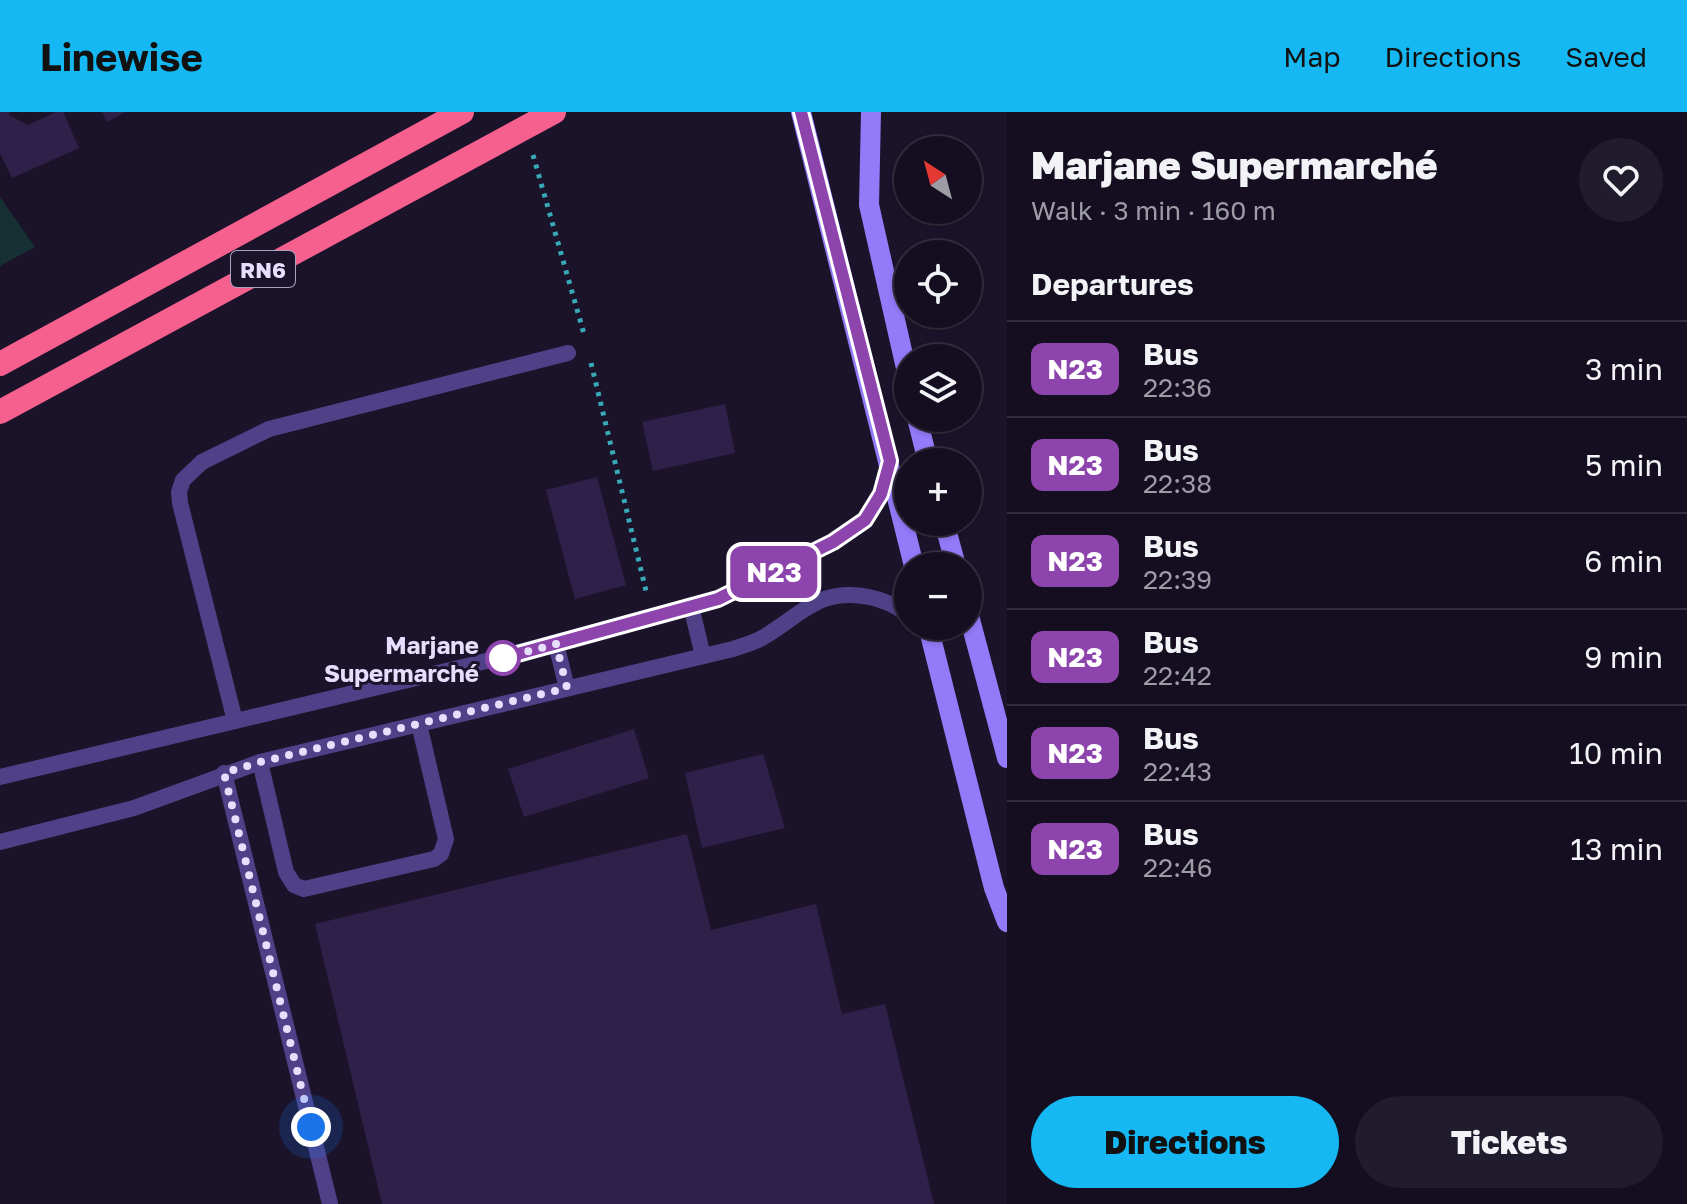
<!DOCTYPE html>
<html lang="en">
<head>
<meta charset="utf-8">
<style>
	:root { --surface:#140e20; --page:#211c2d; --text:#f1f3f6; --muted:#9d9ca5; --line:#332e3e; --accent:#15b8f2 }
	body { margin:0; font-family:"Golos Text",sans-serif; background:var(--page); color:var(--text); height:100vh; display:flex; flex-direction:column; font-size:30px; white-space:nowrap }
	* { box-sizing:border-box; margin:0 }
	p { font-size:26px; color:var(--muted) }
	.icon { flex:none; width:44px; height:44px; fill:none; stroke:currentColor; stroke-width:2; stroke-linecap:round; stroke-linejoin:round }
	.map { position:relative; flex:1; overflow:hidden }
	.sheet { display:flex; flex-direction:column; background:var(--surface); width:680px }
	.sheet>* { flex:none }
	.badge { padding:0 16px; border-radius:12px; font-size:28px; line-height:52px }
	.needle { width:52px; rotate:324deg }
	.fabs { position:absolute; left:894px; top:24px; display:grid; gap:16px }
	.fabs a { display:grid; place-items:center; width:88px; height:88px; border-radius:50%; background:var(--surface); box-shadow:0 2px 6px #0004,0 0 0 2px var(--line); font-size:40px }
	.you { position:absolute; width:40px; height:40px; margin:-20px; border:6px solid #fff; border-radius:50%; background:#1a73e8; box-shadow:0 0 0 12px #1a73e833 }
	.map>.badge { position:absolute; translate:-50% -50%; box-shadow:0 0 0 4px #fff }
	h2 { padding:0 24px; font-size:30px; line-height:72px }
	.round { display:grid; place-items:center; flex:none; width:84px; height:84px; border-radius:42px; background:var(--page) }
	.overview { display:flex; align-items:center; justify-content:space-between; height:136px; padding:0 24px }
	h1 { font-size:38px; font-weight:800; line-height:60px }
	.primary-button { display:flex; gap:16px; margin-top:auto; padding:16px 24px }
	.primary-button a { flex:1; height:92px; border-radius:48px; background:var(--accent); color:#111; font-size:32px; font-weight:800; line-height:92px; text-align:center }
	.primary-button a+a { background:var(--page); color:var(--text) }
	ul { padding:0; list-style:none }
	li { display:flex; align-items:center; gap:24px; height:96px; padding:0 24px; border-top:2px solid var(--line) }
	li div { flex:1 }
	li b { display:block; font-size:30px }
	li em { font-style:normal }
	li .badge { min-width:88px; font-weight:700; text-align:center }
	header { display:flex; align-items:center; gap:48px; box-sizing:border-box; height:112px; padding:0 40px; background:var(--accent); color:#111 }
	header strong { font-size:38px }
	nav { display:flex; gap:44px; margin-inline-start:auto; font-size:28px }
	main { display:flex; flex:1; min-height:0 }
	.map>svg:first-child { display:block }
</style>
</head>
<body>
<header>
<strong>Linewise</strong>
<nav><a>Map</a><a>Directions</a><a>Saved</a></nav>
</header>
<main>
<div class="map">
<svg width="1007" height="1092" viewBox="0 0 1007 1092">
	<rect width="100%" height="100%" fill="#1b132a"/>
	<polygon fill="#163034" points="0,85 35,135 0,154"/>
	<g fill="#2f204a">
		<polygon points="0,0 10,0 9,3 28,13 56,0 63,0 79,36 12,66 0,41"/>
		<polygon points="102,0 125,0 107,10"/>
		<polygon points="725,292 735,341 653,359 642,310"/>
		<polygon points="597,365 626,473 575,487 546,378"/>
		<polygon points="634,617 649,666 524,705 508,657"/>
		<polygon points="763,642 785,716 702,736 685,661"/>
		<polygon points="687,722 711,818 816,792 842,902 885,892 934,1092 382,1092 315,812"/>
	</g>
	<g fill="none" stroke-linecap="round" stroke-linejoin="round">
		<g stroke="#38aab7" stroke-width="5" stroke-dasharray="4 6" stroke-linecap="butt">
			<polyline points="533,43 584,222"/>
			<polyline points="591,251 647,483"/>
		</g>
		<g stroke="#4f4187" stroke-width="16">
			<polyline points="691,494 703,544"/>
			<polyline points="556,532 567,576"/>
			<polyline points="235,609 180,391 179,380 183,368 202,350 269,317 568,241"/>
			<polyline points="260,650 286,760 294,773 304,777 434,747 441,742 446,727 419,612"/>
			<polyline points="224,661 330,1092"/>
			<polyline points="0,665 471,553 718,487 833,430 865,408 881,382 889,354"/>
			<path d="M0 730 134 696 260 650 733 537C742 534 753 531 762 526 802 503 818 475 869 485 884 488 896 493 908 503"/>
		</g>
		<g stroke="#927af8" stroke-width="20">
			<polyline points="801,0 914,454"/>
			<polyline points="871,0 869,93 908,265"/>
			<polyline points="917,306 928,350"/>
			<polyline points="944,410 956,454"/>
			<polyline points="968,500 1007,646"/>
			<polyline points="928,514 994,776 1007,810"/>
		</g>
		<g stroke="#f6608f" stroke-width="24">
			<polyline points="0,252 462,0"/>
			<polyline points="0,300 554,0"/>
		</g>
	</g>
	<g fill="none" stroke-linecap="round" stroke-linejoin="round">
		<defs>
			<polyline id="line" points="503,546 718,487 833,430 865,408 881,382 890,349 801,0"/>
		</defs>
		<use href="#line" stroke="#fff" stroke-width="18"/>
		<use href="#line" stroke="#8e44ad" stroke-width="12"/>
		<polyline stroke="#e7defd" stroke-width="8" stroke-dasharray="0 14.4" points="311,1015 224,661 260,650 567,576 556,532 503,546"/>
	</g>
	<circle fill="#fff" stroke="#8e44ad" stroke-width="4" cx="503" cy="546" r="16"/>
	<g text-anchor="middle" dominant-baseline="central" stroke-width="6" stroke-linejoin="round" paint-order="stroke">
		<rect fill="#1b132a" stroke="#aaa1be" stroke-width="2" x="231" y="139" width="64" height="36" rx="6"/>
		<g font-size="22" font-weight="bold" fill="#e7defd">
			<text x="263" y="157">RN6</text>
		</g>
		<g font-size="24" font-weight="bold" fill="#e7defd" stroke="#1b132a" text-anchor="end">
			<text x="479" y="532">Marjane<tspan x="479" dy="28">Supermarché</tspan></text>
		</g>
	</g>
</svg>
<div class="fabs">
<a><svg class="needle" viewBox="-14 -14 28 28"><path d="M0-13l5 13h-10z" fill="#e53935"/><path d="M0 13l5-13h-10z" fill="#9d9ca5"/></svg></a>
<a><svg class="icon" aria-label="locate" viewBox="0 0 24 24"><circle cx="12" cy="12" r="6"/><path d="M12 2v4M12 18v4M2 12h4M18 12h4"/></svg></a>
<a><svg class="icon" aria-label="layers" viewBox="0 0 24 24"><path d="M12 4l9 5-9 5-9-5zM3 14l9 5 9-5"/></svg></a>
<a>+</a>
<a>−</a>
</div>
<div class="you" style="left:311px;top:1015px"></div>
<b class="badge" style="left:774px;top:460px;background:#8e44ad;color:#fff">N23</b>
</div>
<section class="sheet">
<div class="overview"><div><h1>Marjane Supermarché</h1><p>Walk · 3 min · 160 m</p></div><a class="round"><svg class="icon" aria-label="heart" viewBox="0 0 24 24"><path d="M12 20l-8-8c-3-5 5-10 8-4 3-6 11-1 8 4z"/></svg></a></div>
<h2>Departures</h2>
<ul>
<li><span class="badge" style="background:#8e44ad;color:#fff">N23</span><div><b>Bus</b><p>22:36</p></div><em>3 min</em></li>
<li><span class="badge" style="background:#8e44ad;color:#fff">N23</span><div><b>Bus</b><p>22:38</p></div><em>5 min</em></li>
<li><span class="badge" style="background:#8e44ad;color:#fff">N23</span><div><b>Bus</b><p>22:39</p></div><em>6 min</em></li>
<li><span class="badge" style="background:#8e44ad;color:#fff">N23</span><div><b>Bus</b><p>22:42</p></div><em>9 min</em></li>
<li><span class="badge" style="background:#8e44ad;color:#fff">N23</span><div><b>Bus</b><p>22:43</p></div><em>10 min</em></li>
<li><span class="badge" style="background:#8e44ad;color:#fff">N23</span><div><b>Bus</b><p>22:46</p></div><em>13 min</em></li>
</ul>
<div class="primary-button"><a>Directions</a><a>Tickets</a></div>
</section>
</main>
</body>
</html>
